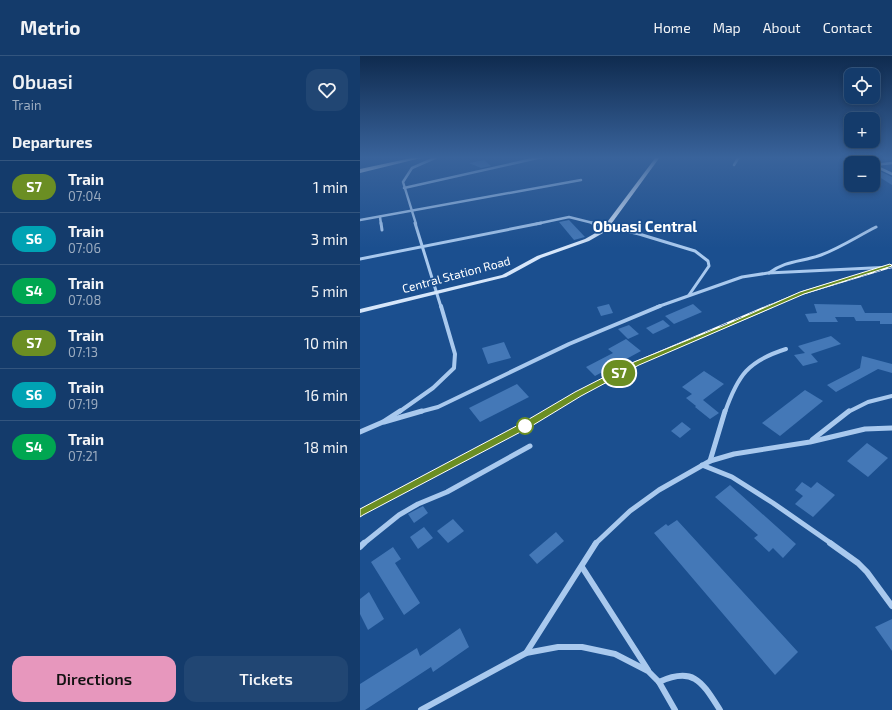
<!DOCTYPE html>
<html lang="en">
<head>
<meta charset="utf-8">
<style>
	:root { --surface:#143b6b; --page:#214673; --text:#f1f3f6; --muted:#9dadc1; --line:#33557e; --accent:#e797bd }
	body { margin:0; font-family:"Exo 2",sans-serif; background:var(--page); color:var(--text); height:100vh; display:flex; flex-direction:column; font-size:15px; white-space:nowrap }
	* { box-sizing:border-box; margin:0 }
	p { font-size:13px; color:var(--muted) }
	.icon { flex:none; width:22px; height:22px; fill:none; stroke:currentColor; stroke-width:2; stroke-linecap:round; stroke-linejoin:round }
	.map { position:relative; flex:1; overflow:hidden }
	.drawer { display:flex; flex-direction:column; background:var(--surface); width:360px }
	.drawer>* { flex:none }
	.badge { padding:0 8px; border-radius:13px; font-size:14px; line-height:26px }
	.tools { position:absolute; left:484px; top:12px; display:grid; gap:8px }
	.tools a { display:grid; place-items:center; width:36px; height:36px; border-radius:8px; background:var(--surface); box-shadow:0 2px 6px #0003,0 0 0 1px var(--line); font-size:20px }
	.map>.badge { position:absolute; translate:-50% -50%; box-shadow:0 0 0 2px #fff }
	h2 { padding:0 12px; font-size:15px; line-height:36px }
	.round { display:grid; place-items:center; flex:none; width:42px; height:42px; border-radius:12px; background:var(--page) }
	.head { display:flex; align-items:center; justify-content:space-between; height:68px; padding:0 12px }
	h1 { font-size:19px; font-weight:600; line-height:30px }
	.button { display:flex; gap:8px; margin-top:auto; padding:8px 12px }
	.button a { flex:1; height:46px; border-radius:12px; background:var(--accent); color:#111; font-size:16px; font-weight:600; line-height:46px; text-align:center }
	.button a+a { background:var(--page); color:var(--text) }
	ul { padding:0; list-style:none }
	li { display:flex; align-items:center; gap:12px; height:52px; padding:0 12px; border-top:1px solid var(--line) }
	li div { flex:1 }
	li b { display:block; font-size:15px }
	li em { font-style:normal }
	li .badge { min-width:44px; font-weight:700; text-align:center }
	header { display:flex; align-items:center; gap:24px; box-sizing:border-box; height:56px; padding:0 20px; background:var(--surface); border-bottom:1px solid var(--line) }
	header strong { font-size:19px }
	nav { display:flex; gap:22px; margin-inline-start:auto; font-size:14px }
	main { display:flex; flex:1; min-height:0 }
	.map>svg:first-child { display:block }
</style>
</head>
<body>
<header>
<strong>Metrio</strong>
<nav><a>Home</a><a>Map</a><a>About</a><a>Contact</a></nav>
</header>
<main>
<section class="drawer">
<div class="head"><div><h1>Obuasi</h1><p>Train</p></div><a class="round"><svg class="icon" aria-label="heart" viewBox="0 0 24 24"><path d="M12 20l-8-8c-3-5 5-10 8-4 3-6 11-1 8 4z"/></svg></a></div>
<h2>Departures</h2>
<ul>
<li><span class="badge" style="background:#6b8e23;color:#fff">S7</span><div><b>Train</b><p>07:04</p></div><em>1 min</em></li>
<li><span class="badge" style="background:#00a3b4;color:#fff">S6</span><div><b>Train</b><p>07:06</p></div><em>3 min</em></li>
<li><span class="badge" style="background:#00a651;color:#fff">S4</span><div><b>Train</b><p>07:08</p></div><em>5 min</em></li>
<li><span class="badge" style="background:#6b8e23;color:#fff">S7</span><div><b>Train</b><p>07:13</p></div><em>10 min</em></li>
<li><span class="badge" style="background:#00a3b4;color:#fff">S6</span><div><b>Train</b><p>07:19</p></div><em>16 min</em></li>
<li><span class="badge" style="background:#00a651;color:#fff">S4</span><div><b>Train</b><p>07:21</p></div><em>18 min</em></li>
</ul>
<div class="button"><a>Directions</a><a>Tickets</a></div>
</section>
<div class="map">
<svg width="532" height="654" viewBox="0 0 532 654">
	<rect width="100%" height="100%" fill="#1b4f8f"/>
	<g fill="#4478b7">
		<polygon points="499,101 532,101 532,104 512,107 510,104"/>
		<polygon points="124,104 131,110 121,112 109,107"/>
		<polygon points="513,112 532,121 532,129 513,117"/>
		<polygon points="209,164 225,181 214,184 199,166"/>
		<polygon points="249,248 253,257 241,260 237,251"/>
		<polygon points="333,248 342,256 314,268 305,260"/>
		<polygon points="454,248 501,249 505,257 532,257 532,268 520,268 520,265 496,265 494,261 475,261 478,266 449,266 445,258 457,257"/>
		<polygon points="303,264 310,270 293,278 286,272"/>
		<polygon points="269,269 279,278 268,283 258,273"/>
		<polygon points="471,280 481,288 451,298 458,306 443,310 434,299 445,297 438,290"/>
		<polygon points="266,283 281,295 235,320 226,311 253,297 248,293"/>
		<polygon points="144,286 151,302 128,308 122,292"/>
		<polygon points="502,300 532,308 532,317 518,313 476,336 467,329 500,312"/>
		<polygon points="344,315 364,328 343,344 359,357 350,363 335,351 336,350 326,342 332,338 322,331"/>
		<polygon points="157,328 169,341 120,366 109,352"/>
		<polygon points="445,334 463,345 420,380 402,367"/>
		<polygon points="322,366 331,373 320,382 311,375"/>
		<polygon points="507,387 528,402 508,421 487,405"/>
		<polygon points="442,426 451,432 457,426 475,439 453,461 435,448 443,440 435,434"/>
		<polygon points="370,429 436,488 423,502 413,492 409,496 394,482 398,479 355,441"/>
		<polygon points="63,450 68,457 54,467 48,458"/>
		<polygon points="93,463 104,475 88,487 77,475"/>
		<polygon points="317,464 438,596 415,619 294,477 306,468 308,470"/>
		<polygon points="64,471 73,482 58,493 50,481"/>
		<polygon points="196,476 204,485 177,508 169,499"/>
		<polygon points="33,491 41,503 35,507 60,547 44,559 11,506"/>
		<polygon points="9,536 24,563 8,574 0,558 0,543"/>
		<polygon points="532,563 532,595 515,571"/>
		<polygon points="100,572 109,591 73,616 71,611 5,654 0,654 0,628 57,592 60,600"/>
	</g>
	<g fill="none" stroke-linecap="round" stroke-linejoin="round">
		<g stroke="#a9c9ee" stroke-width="2.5">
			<polyline points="492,101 509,107"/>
			<polyline points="374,109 379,101"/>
			<polyline points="513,109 532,118"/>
			<polyline points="514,109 532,107"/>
			<polyline points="44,132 182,101"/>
			<polyline points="20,161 21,168"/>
			<polyline points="0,164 221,124"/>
			<polyline points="56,168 43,126 52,112 77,101"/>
			<polyline points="176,168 209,161 237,168"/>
		</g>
		<g stroke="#a9c9ee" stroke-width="3">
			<polyline points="21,167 22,174"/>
			<polyline points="55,167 81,251"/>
			<polyline points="232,167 279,178 335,195 348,205 349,210 329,239"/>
			<polyline points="0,203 181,167"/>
			<path d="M409 217C426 204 442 206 461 199 480 192 498 180 516 171"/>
			<polyline points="297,251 382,221 408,217 532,211"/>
		</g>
		<g stroke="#a9c9ee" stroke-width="4">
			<polyline points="39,356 73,332 94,312 95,298 81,250"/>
			<polyline points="59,356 78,351 209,288 300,250"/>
			<path d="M365 356C378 319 388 305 426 293"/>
			<polyline points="488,356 508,346 532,340"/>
		</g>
		<g stroke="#a9c9ee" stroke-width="5">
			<polyline points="24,366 62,355"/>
			<polyline points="0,376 23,366 40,355"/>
			<polyline points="452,384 489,355"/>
			<polyline points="350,405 365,355"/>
			<polyline points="342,409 372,421 413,447 472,488"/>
			<polyline points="3,488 39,459 58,448 87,436 170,390"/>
			<polyline points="235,488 270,455 299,434 350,405 374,398 450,386 505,373 532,372"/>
		</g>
		<g stroke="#a9c9ee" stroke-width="6">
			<polyline points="470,487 498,507 507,516 532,550"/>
			<polyline points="0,491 4,487"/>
			<polyline points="222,511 288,614"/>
			<polyline points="166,597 236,487"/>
			<path d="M299 626C334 610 342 626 360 654"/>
			<polyline points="61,654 166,597 198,591 222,591 255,598 288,615 299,626 315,654"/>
		</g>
		<polygon fill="#d6e6fa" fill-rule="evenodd" points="296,101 300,101 249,171 243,177 229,185 181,202 146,221 0,257 0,253 142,219 177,200 225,183 239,175 245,169"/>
		<polygon fill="#f0f6ff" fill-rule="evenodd" points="56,101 65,101 0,117 0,113"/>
		<defs>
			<polyline id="rail-far2" points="408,251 442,237 532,210"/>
			<polyline id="rail-far1" points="188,356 218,338 277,307 411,250"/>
			<polyline id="rail" points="0,456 167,369 190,355"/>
		</defs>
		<use href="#rail-far2" stroke="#fff" stroke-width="3.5"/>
		<use href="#rail-far1" stroke="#fff" stroke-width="4.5"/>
		<use href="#rail" stroke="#fff" stroke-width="5"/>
		<use href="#rail-far2" stroke="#1b4f8f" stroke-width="2.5" stroke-dasharray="7" stroke-linecap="butt"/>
		<use href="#rail-far1" stroke="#1b4f8f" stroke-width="3" stroke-dasharray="8" stroke-linecap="butt"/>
		<use href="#rail" stroke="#1b4f8f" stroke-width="3.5" stroke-dasharray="10" stroke-linecap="butt"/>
	</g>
	<linearGradient id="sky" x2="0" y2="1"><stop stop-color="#0f2b4f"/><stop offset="0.53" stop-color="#39639b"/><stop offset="1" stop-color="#39639b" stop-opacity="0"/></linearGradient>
	<rect width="532" height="192" fill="url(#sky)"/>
	<polygon fill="#6b8e23" stroke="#fff" points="530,208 532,210 444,238 279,309 221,340 170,371 3,459 0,461 0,453 164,366 215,336 274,306 365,269 440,236"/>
	<circle fill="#fff" stroke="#6b8e23" stroke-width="2" cx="165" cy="370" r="8"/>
	<g text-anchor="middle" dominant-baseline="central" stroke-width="3.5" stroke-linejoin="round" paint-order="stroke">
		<g font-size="12" fill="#fff" stroke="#1b4f8f">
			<text transform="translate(96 218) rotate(-15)">Central Station Road</text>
		</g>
		<g font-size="15" font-weight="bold" fill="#fff" stroke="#1b4f8f">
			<text x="285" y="170">Obuasi Central</text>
		</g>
	</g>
</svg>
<div class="tools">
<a><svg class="icon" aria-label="locate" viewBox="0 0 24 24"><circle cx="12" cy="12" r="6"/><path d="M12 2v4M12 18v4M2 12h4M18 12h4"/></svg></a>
<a>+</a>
<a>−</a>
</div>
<b class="badge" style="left:259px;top:317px;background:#6b8e23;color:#fff">S7</b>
</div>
</main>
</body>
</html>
